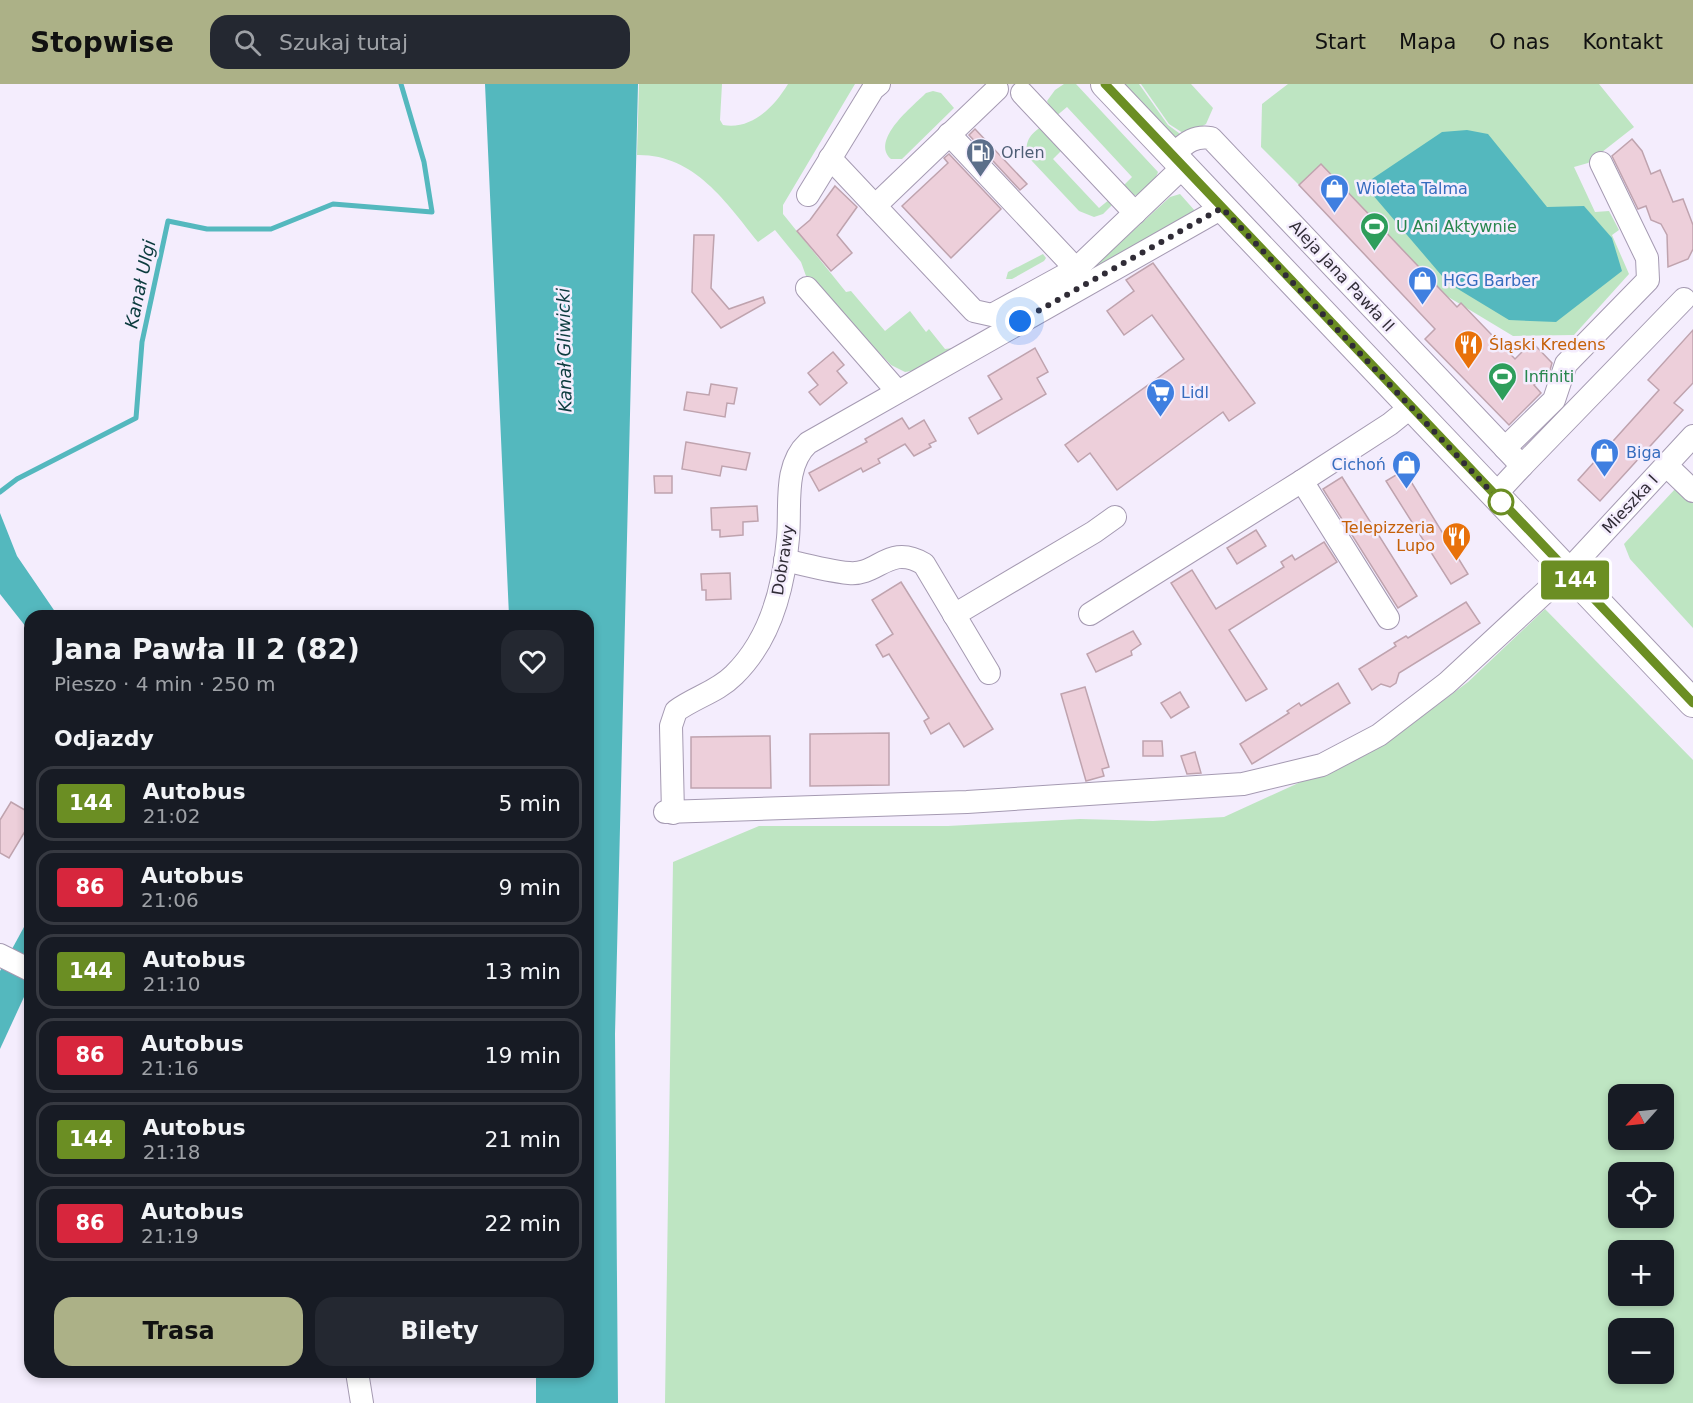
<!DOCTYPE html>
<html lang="pl">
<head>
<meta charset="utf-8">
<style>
	:root { --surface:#171b24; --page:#242831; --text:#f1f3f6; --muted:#9ea1a6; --line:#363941; --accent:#acb187 }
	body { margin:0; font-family:"DejaVu Sans",sans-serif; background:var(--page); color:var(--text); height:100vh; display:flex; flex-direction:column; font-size:22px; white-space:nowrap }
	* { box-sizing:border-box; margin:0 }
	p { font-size:20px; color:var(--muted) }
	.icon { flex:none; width:33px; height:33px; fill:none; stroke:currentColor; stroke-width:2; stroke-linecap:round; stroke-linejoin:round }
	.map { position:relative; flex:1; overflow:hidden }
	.panel { position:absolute; left:24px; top:526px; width:570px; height:768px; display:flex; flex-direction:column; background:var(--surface); border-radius:18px; box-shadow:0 3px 9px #0003 }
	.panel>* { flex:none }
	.badge { padding:0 12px; border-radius:4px; font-size:21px; line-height:39px }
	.needle { width:39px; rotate:243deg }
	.controls { position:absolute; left:1608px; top:1000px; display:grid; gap:12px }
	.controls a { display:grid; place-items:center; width:66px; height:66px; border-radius:12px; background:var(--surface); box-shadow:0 3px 9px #0003; font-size:30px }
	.you { position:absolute; width:30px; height:30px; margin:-15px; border:4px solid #fff; border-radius:50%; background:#1a73e8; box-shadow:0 0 0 9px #1a73e833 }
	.map>.badge { position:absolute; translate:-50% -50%; box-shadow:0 0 0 3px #fff }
	h2 { padding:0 30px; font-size:22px; line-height:54px }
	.round { display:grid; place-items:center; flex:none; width:63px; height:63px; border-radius:18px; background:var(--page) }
	.headline { display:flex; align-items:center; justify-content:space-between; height:102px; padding:0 30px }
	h1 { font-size:28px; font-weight:600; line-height:45px }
	.cta { display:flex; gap:12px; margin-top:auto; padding:12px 30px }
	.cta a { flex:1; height:69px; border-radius:18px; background:var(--accent); color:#111; font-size:24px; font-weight:600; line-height:69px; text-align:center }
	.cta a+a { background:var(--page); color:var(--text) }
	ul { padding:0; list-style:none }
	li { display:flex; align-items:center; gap:18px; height:75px; margin:0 12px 9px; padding:0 18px; border:3px solid var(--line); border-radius:18px }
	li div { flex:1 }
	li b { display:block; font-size:22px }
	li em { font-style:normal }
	li .badge { min-width:66px; font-weight:700; text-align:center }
	header { display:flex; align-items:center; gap:36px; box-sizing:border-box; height:84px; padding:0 30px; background:var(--accent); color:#111 }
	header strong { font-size:28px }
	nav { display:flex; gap:33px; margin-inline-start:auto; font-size:21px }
	.search { width:420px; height:54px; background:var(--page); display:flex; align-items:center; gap:15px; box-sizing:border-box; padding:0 21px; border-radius:18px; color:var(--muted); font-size:22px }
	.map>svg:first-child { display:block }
</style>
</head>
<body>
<header>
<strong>Stopwise</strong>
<div class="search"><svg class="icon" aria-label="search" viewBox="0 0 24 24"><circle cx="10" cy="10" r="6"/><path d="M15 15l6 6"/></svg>Szukaj tutaj</div>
<nav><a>Start</a><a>Mapa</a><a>O nas</a><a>Kontakt</a></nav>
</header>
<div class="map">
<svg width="1693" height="1319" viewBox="0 0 1693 1319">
	<rect width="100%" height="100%" fill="#f4edfd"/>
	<g fill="#bee5c2" fill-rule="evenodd">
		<path d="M639 0H722L720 36 723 41C752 46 774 23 788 0H855L783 121V130L846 208 851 207 885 247 910 227 926 248 929 245 945 265 953 264 1085 191 1170 113 1180 110 1196 128 928 284 905 288 891 281 806 192 801 178 775 146 758 158C726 118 694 70 637 71Z"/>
		<path d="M1064 0H1076L1158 88C1155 97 1144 110 1133 112L1123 102 1132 93 1067 23 1055 33 1047 17 1055 6Z"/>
		<polygon points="1119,0 1139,0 1168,41 1183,52 1174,53"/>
		<polygon points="1141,0 1191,0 1213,24 1206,40 1186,51 1169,40"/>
		<polygon points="1288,0 1599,0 1634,43 1588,79 1574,83 1595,128 1609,127 1619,146 1612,151 1629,190 1574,251 1513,252 1445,211 1321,80 1299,101 1261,63 1262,20"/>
		<path d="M933 7 941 9 954 24 902 75H891C870 56 913 22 926 9Z"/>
		<path d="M1041 43 1064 64 1053 75 1099 124 1110 115 1112 121 1103 130 1094 133 1079 127 1031 76C1022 63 1028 51 1041 43Z"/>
		<polygon points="1043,170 1046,174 1044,177 1012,195 1006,195 1008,188"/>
		<polygon points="1676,404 1693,417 1693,544 1630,475 1624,460"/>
		<path d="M1545 525 1693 676V1319H665L673 778 759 742H948L1080 735 1153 737 1224 733 1340 680 1400 649 1468 598ZM1618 1011H1664V1056H1618ZM1618 1089H1664V1134H1618ZM1618 1167H1664V1212H1618ZM1618 1245H1664V1290H1618Z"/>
	</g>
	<g fill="#54b8be">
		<polygon points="485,0 638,0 615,950 618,1319 536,1319 536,1289 588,1288 588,532 509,532"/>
		<polygon points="1467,46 1488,50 1547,123 1584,122 1612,154 1622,187 1556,238 1509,236 1448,199 1372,110 1369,102 1372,95 1442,48"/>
		<polygon points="0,429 17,472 58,532 30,532 30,548 0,510"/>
		<polygon points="30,832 30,900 0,965 0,887"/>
	</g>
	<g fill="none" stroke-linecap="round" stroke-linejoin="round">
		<polyline stroke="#54b8be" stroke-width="5" points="0,408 17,395 136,334 142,258 168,137 207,145 271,145 333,120 432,128 424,78 401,0"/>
	</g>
	<g fill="#edcfda" stroke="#bfa3ae" stroke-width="1.5">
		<polygon points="975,45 1027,100 1020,106 969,51"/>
		<polygon points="1632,55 1642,67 1651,90 1660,86 1673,118 1683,115 1693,141 1693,165 1688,175 1668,183 1667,151 1661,140 1651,136 1646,122 1638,125 1612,72"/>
		<polygon points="949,70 1001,125 951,174 902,122 948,79 944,74"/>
		<polygon points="1321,80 1457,223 1461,219 1515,275 1532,258 1552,279 1550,286 1534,301 1541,309 1509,341 1425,255 1435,245 1299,101"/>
		<polygon points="835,102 857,123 837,151 852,169 831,187 797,147 810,136"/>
		<polygon points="694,151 714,151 711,204 729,225 763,213 765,219 721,244 692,208"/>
		<polygon points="1153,179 1255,319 1229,337 1223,328 1117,406 1090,369 1078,378 1065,361 1184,275 1152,231 1124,251 1107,227 1134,207 1126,196"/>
		<polygon points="1693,246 1693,299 1674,319 1683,326 1600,417 1578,396 1659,306 1648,296"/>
		<polygon points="1035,264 1048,288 1037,294 1046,310 978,350 969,334 1002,315 988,292"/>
		<polygon points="833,268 844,281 837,287 847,299 820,321 809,308 818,301 808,289"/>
		<polygon points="711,300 737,304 734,320 727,319 725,333 684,326 687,308 709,311"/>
		<polygon points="902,334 909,345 924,336 936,357 929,360 931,363 914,372 905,360 878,375 880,379 863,388 861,384 819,407 809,389 867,358 865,355"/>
		<polygon points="686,358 750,369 746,386 722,382 720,392 682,385"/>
		<polygon points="1401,388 1408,398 1410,396 1468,490 1451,500 1386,397"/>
		<polygon points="654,392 672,392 672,409 655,409"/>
		<polygon points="1342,393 1417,512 1398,524 1323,405"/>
		<polygon points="757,422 758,437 743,438 743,451 720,453 720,446 712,446 711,424"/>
		<polygon points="1256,446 1266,462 1237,480 1227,464"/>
		<polygon points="1324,458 1337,478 1229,546 1267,605 1246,617 1171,499 1192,486 1216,525 1284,483 1281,478 1292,471 1295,476"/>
		<polygon points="730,489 731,515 706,516 706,506 702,506 701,490"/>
		<polygon points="901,498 993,645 964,663 949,639 931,650 924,637 929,634 889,570 883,573 876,561 893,550 872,516"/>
		<polygon points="1466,518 1480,539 1399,589 1396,599 1390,603 1381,600 1372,606 1359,585 1396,562 1394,559 1406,552 1408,554"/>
		<polygon points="1133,547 1141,560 1131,567 1132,571 1096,588 1087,570"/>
		<polygon points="1338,599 1350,619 1252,680 1240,660 1289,629 1287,627 1299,619 1301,622"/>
		<polygon points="1085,603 1109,683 1102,685 1104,692 1086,697 1061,610"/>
		<polygon points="1180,608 1189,623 1171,634 1161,619"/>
		<polygon points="889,649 889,701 810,702 810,650"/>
		<polygon points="770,652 771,704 691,704 691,653"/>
		<polygon points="1143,657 1162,657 1163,672 1143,672"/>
		<polygon points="1195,668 1201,689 1187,690 1181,672"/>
		<polygon points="11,718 30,729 30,739 9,774 0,769 0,736"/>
	</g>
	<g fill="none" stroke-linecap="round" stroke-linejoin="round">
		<defs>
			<g id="minor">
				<polyline points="1022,9 1135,129"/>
				<polyline points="949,50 1076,185"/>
				<path d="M1172 71C1185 60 1193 51 1211 54L1522 382 1495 411"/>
				<polyline points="830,74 974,227 992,231 1076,185 1183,83"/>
				<polyline points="808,111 873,5 879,0"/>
				<polyline points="875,122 997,5"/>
				<polyline points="807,204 897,307"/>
				<polyline points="1505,364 1554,316 1566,280 1648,196 1647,174 1601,79"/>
				<polyline points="1666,381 1693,407"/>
				<polyline points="1522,382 1684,215"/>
				<polyline points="1302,397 1388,534"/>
				<path d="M785 476C806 481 828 487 849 489 878 492 889 459 924 480L989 589"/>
				<polyline points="1090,530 1302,397 1390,340 1411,323"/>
				<polyline points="954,531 1094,448 1115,433"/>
				<polyline points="665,728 967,718 1243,700 1322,681 1379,651 1447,599 1567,488 1693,352"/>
				<path d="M673 729 671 642 676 627C695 613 717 608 734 591 770 556 784 502 788 454 791 422 783 382 808 359L1222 124"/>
				<polyline points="0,871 30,886"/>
				<polyline points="357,1288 362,1319"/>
			</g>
			<polyline id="major" points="1105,0 1693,619"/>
		</defs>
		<use href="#minor" stroke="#a59ab2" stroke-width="24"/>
		<use href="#major" stroke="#a59ab2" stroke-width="30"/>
		<use href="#minor" stroke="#fff" stroke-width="22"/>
		<use href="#major" stroke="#fff" stroke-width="28"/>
	</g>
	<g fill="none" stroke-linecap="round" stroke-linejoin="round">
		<defs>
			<polyline id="line" points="1105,0 1693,619"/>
		</defs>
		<use href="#line" stroke="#fff" stroke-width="14"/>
		<use href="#line" stroke="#6b8e23" stroke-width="9"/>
		<polyline stroke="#302c36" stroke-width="6" stroke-dasharray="0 10.8" points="1020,237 1222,124 1501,418"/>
	</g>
	<defs>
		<symbol id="fuel-pin" viewBox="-11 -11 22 30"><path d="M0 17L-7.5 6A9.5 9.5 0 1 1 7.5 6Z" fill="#5c6f8a" stroke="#f4edfd"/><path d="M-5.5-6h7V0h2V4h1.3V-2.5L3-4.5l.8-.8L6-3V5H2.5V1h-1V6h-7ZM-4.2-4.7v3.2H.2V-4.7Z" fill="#fff"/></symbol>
		<symbol id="shop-pin" viewBox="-11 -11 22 30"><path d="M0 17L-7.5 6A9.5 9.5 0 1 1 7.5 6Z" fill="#3f7fe0" stroke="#f4edfd"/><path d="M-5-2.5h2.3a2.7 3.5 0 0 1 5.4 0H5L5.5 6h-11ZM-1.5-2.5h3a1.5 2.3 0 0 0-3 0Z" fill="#fff"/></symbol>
		<symbol id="stadium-pin" viewBox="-11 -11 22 30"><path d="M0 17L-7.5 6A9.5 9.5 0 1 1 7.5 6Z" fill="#2e9e5b" stroke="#f4edfd"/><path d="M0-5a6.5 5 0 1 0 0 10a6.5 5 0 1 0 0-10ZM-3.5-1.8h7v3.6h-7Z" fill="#fff"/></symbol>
		<symbol id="restaurant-pin" viewBox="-11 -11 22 30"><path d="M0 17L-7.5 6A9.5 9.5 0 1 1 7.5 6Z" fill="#e8710a" stroke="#f4edfd"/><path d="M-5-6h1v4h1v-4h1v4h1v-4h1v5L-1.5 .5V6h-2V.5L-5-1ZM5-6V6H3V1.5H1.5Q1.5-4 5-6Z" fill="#fff"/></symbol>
		<symbol id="supermarket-pin" viewBox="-11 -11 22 30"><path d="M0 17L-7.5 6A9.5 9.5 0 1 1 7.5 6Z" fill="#3f7fe0" stroke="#f4edfd"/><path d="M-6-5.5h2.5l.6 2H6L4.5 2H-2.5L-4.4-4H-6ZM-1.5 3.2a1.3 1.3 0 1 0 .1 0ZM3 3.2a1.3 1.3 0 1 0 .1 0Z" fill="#fff"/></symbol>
	</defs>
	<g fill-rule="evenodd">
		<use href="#fuel-pin" x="964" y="52" width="33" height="45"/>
		<use href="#shop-pin" x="1318" y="88" width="33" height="45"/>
		<use href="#stadium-pin" x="1358" y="126" width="33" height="45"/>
		<use href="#shop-pin" x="1406" y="180" width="33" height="45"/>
		<use href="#restaurant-pin" x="1452" y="244" width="33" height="45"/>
		<use href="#stadium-pin" x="1486" y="276" width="33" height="45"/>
		<use href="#supermarket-pin" x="1144" y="292" width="33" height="45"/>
		<use href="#shop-pin" x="1588" y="352" width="33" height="45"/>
		<use href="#shop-pin" x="1390" y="364" width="33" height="45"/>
		<use href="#restaurant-pin" x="1440" y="436" width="33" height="45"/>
	</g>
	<circle fill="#fff" stroke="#6b8e23" stroke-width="3" cx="1501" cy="418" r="12"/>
	<g text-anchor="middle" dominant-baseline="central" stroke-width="5" stroke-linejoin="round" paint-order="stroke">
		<g font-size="16" fill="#4e5e75" stroke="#f4edfd" text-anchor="start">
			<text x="1001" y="68">Orlen</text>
		</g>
		<g font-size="16" fill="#366cbe" stroke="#f4edfd" text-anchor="start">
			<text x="1356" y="104">Wioleta Talma</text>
			<text x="1443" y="196">HCG Barber</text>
			<text x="1181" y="308">Lidl</text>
			<text x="1626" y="368">Biga</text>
			<text x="1386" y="380" text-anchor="end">Cichoń</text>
		</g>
		<g font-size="16" fill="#27864d" stroke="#f4edfd" text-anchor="start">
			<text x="1396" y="142">U Ani Aktywnie</text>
			<text x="1524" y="292">Infiniti</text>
		</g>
		<g font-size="16" fill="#302c36" stroke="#f4edfd">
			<text transform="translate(1342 192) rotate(47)">Aleja Jana Pawła II</text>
			<text transform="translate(1630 420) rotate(-47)">Mieszka I</text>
			<text transform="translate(783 476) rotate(-81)">Dobrawy</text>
		</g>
		<g font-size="16" fill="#c56008" stroke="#f4edfd" text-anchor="start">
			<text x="1489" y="260">Śląski Kredens</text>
			<text x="1435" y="443" text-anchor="end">Telepizzeria<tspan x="1435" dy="18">Lupo</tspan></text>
		</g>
		<g font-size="18" font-style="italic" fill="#0b3b3e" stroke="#f4edfd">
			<text transform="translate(140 200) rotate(-78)">Kanał Ulgi</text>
			<text transform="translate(564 266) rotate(-91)">Kanał Gliwicki</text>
		</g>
	</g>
</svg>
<div class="controls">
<a><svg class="needle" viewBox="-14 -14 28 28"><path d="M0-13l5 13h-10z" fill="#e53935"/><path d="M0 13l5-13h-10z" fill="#9ea1a6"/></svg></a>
<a><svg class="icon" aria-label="locate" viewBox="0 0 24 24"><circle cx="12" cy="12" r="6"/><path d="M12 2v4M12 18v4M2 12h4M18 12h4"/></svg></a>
<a>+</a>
<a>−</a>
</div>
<div class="you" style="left:1020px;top:237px"></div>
<b class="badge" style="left:1575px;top:496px;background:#6b8e23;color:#fff">144</b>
<section class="panel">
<div class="headline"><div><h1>Jana Pawła II 2 (82)</h1><p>Pieszo · 4 min · 250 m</p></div><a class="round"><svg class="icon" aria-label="heart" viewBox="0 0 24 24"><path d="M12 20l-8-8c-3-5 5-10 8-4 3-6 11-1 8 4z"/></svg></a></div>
<h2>Odjazdy</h2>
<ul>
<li><span class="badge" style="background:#6b8e23;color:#fff">144</span><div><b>Autobus</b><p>21:02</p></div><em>5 min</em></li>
<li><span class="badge" style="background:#d7263d;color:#fff">86</span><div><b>Autobus</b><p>21:06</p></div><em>9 min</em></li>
<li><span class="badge" style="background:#6b8e23;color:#fff">144</span><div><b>Autobus</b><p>21:10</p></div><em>13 min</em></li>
<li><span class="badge" style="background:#d7263d;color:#fff">86</span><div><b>Autobus</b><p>21:16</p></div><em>19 min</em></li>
<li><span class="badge" style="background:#6b8e23;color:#fff">144</span><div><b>Autobus</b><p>21:18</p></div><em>21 min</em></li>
<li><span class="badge" style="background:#d7263d;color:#fff">86</span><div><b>Autobus</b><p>21:19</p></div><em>22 min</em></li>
</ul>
<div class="cta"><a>Trasa</a><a>Bilety</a></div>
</section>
</div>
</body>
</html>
